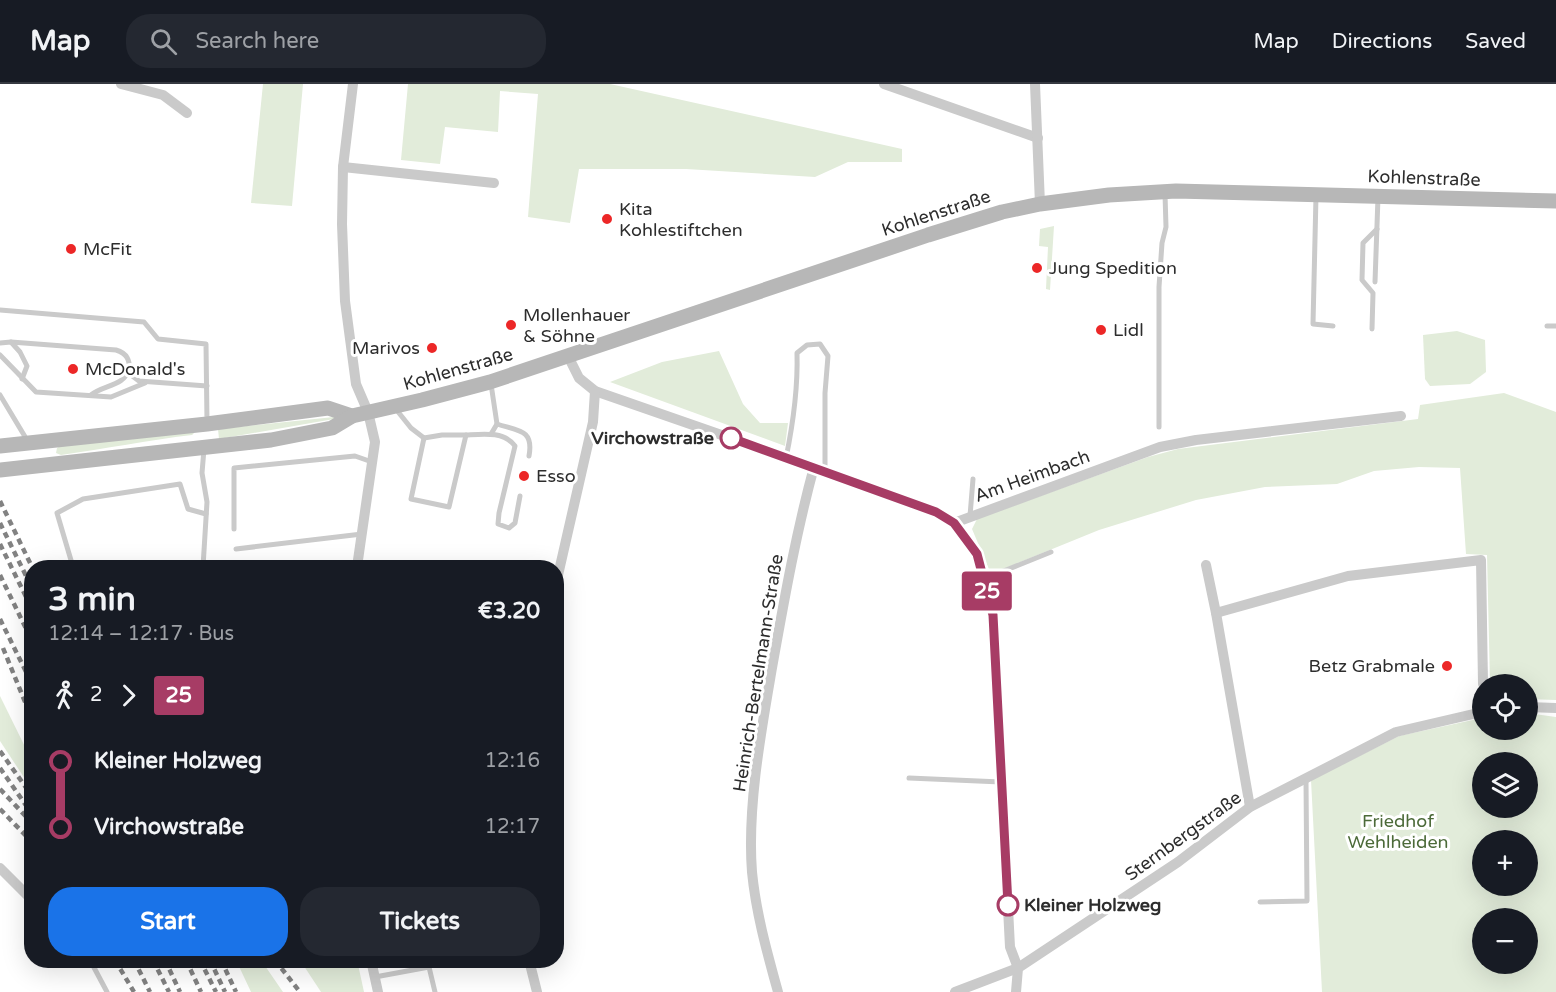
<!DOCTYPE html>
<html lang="en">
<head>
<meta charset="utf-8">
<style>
	:root { --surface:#171b24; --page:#242831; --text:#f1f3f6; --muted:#9ea1a6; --line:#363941; --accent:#1a73e8 }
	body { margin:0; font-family:"Varela Round",sans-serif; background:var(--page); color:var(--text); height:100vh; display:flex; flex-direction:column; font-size:22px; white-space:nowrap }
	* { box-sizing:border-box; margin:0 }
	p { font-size:20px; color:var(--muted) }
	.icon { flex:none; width:33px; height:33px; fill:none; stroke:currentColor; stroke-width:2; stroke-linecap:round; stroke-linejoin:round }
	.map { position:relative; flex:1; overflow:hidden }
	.panel { position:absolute; left:24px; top:476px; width:540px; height:408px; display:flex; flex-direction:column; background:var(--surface); border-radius:24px; box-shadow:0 6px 24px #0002 }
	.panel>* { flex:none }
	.badge { padding:0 12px; border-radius:4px; font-size:21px; line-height:39px }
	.fabs { position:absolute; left:1472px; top:590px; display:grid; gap:12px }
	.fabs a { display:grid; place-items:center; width:66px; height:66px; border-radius:50%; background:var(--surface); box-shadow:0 6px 24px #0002; font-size:30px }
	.map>.badge { position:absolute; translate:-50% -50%; box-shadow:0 0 0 3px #fff }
	.legs { display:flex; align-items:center; gap:9px; height:66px; padding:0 24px; font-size:20px }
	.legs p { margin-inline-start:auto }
	.headline { display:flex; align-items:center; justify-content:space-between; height:102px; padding:0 24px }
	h1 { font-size:33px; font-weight:700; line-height:45px }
	.button { display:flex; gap:12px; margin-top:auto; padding:12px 24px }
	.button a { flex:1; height:69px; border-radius:24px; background:var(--accent); color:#fff; font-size:24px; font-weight:700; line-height:69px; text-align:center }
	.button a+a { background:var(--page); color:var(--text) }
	ul { padding:0 24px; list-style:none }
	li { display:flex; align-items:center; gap:21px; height:66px; font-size:22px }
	li i { display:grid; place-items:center; width:9px; height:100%; margin:0 8px; background:currentColor }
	li i::after { content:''; width:15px; height:15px; margin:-8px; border:4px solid; border-radius:50%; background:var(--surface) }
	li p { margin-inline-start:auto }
	li:first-child i { background:linear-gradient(#0000 50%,currentColor 0) }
	li:last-child i { background:linear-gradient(currentColor 50%,#0000 0) }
	header { display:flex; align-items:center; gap:36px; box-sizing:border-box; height:84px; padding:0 30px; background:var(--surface); border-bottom:2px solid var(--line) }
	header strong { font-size:28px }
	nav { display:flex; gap:33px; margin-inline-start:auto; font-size:21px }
	.search { width:420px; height:54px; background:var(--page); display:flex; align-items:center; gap:15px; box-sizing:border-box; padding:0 21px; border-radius:24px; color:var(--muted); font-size:22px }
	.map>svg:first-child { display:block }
</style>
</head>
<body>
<header>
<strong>Map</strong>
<div class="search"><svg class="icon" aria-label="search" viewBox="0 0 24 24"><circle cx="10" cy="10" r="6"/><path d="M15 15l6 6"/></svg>Search here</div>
<nav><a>Map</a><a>Directions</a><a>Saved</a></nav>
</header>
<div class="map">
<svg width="1556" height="908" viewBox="0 0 1556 908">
	<rect width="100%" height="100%" fill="#fff"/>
	<g fill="#e2ecda" fill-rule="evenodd">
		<polygon points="263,0 303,0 292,122 251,119"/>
		<polygon points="408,0 610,0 902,65 902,78 848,78 815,93 686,85 579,85 570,139 528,133 538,10 500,7 498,48 445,43 440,80 401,76"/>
		<polygon points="1054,142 1050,206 1046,205 1048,163 1039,162 1040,145"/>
		<polygon points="1457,247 1485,256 1486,288 1470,300 1430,302 1425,295 1423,251"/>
		<polygon points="719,267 743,320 760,339 788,339 785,362 610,298 662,278"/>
		<polygon points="1504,309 1556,328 1556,616 1527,615 1527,600 1490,600 1487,471 1466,470 1460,384 1419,383 1374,387 1337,400 1265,403 1196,416 1099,446 991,490 972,445 977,435 1148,373 1178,365 1418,335 1420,321"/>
		<polygon points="334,333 334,335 219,355 218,345"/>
		<path d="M195 348 192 351C148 356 105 365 61 371L56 369 57 364 60 362Z"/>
		<polygon points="0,612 31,675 31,704 0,657"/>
		<path d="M1527 629 1556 633V908H1322L1311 696 1399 652 1482 634V645H1527ZM1482 678H1527V723H1482ZM1482 756H1527V801H1482ZM1482 834H1527V879H1482Z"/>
		<polygon points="236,876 261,876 283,908 251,908"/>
		<polygon points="300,876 357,876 364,908 321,908"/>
	</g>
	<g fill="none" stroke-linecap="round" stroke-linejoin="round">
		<g stroke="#cacaca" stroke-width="5">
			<polyline points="1316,112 1313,240 1333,242"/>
			<polyline points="1375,198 1378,113"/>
			<polyline points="0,226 144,238 158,255 206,260 207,338"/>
			<polyline points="1547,242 1556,242"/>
			<polyline points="1372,245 1373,209 1362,196 1363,159 1377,145"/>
			<path d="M11 258 116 266C130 270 129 279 131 291L139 297 207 302"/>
			<polyline points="0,259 11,258 20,268 27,282 22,295"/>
			<polyline points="0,271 36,308 111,313 145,299"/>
			<polyline points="491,300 497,340 491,350"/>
			<polyline points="0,311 27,356"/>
			<path d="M91 311C103 301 125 302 129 285"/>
			<polyline points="395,324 411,344 424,354"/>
			<path d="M497 340C518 347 534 345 529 372"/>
			<polyline points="1159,343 1159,203 1162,159 1166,143 1165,110"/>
			<path d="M424 354 411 415 449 423 466 351C483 350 504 347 515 362L499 429 498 440 509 444 515 439 520 412"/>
			<polyline points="424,354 442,351 466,351"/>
			<path d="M786 374C793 340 798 304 797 269L807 261 820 260 828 272 825 309V387"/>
			<polyline points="970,432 973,395"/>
			<polyline points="234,445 234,384 355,372 372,378"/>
			<polyline points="236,465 362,450"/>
			<polyline points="73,483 57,429 83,415 180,400 188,425 206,430"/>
			<polyline points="203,483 207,418 202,389 204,365"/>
			<polyline points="984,495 1051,468"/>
			<polyline points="909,694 1001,698"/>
			<polyline points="1260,818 1307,817 1306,696"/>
			<polyline points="90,876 107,908"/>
			<polyline points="375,893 429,883 435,908"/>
		</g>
		<g stroke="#cacaca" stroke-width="10">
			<polyline points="121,0 163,11 187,29"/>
			<polyline points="353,0 343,83 342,140 345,217 356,300 368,328 375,358 357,483"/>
			<polyline points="884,0 1038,54"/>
			<polyline points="1035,0 1040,120"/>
			<polyline points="343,83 494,99"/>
			<polyline points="568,272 579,294 595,307 831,389 936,428 954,439 977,470 993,531 1010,863 1018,884 1016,908"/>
			<polyline points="954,439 1160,363 1196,356 1401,332"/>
			<polyline points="1206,481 1216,529 1250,723"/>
			<polyline points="556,500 593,338 595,307"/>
			<polyline points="1216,529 1348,492 1481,476 1483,600"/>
			<polyline points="1527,623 1556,624"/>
			<polyline points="0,784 32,816"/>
			<polyline points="371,876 378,908"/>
			<polyline points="529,876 537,908"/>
			<path d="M778 908C767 868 756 829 752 788 747 724 761 648 772 584 784 517 796 449 814 383"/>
			<polyline points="955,908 1018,884 1178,778 1250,723 1396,648 1482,628"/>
		</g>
		<g stroke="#b7b7b7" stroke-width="15">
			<polyline points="0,362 207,340 328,324 352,332"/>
			<polyline points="0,386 271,356 332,344 352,332 422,316 490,298 928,151 1002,128 1040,120 1109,111 1176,107 1556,117"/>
		</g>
		<g stroke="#828282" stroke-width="4.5" stroke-dasharray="6 4.5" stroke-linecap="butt">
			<polyline points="0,417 32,483"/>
			<polyline points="0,439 32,504"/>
			<polyline points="0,460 32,525"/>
			<polyline points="0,491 32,557"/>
			<polyline points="0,535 32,600"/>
			<polyline points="3,564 32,635"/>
			<polyline points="0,667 32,712"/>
			<polyline points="0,684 32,730"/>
			<polyline points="0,705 32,739"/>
			<polyline points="0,725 32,758"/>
			<polyline points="115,876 134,908"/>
			<polyline points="134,876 150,908"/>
			<polyline points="153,876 169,908"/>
			<polyline points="165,876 180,908"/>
			<polyline points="186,876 201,908"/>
			<polyline points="200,876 216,908"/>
			<polyline points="210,876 225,908"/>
			<polyline points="221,876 236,908"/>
			<polyline points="275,876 300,908"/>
		</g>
	</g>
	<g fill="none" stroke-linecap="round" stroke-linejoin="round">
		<defs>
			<polyline id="line-1" points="731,354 936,428 954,439 977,470 993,531 1008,821"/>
		</defs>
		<use href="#line-1" stroke="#fff" stroke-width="14"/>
		<use href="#line-1" stroke="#a73c65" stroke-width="9"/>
	</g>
	<g fill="#ec2727" stroke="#fff" stroke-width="2">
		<circle cx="607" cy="135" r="6"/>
		<circle cx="71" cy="165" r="6"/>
		<circle cx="1037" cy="184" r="6"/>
		<circle cx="511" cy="241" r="6"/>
		<circle cx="1101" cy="246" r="6"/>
		<circle cx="432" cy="264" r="6"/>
		<circle cx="73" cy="285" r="6"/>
		<circle cx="524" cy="392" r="6"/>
		<circle cx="1447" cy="582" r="6"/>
	</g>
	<g fill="#fff" stroke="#a73c65" stroke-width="3">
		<circle cx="731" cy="354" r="10"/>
		<circle cx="1008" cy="821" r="10"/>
	</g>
	<g text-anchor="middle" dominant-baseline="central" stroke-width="6" stroke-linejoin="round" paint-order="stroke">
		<g font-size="18" fill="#2d2d2d" stroke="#fff">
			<text transform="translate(1424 94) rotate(2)">Kohlenstraße</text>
			<text transform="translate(936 129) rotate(-18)">Kohlenstraße</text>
			<text transform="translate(458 285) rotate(-16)">Kohlenstraße</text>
			<text transform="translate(1032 392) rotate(-20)">Am Heimbach</text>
			<text transform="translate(758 589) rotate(-81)">Heinrich-Bertelmann-Straße</text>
			<text transform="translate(1183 752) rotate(-36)">Sternbergstraße</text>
		</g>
		<g font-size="18" fill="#2d2d2d" stroke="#fff" text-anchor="start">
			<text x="619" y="125">Kita<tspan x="619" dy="21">Kohlestiftchen</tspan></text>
			<text x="83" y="165">McFit</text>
			<text x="1049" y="184">Jung Spedition</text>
			<text x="523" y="231">Mollenhauer<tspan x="523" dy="21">&amp; Söhne</tspan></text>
			<text x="1113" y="246">Lidl</text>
			<text x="420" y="264" text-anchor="end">Marivos</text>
			<text x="85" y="285">McDonald's</text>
			<text x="536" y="392">Esso</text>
			<text x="1435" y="582" text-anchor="end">Betz Grabmale</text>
		</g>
		<g font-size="18" font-weight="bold" fill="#2d2d2d" stroke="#fff" text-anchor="end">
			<text x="714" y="354">Virchowstraße</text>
			<text x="1024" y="821" text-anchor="start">Kleiner Holzweg</text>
		</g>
		<g font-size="18" fill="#4c6a39" stroke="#fff">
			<text x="1398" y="737">Friedhof<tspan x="1398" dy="21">Wehlheiden</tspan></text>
		</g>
	</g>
</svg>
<div class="fabs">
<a><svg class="icon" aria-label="locate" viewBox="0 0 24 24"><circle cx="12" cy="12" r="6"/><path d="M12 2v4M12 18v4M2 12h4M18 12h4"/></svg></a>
<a><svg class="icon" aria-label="layers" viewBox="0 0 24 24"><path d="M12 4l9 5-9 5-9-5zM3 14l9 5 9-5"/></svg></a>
<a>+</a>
<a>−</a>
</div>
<b class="badge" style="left:987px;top:507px;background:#a73c65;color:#fff">25</b>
<section class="panel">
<div class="headline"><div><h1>3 min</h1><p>12:14 – 12:17 · Bus</p></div><b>€3.20</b></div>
<div class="legs"><svg class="icon" aria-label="walk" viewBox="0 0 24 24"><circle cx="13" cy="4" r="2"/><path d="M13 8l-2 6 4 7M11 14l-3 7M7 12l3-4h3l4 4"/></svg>2<svg class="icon" aria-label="forward" viewBox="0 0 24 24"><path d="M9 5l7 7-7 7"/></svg><b class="badge" style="background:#a73c65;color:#fff">25</b></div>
<ul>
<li><i style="color:#a73c65"></i><b>Kleiner Holzweg</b><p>12:16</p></li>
<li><i style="color:#a73c65"></i><b>Virchowstraße</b><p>12:17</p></li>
</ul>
<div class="button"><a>Start</a><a>Tickets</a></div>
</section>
</div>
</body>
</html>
